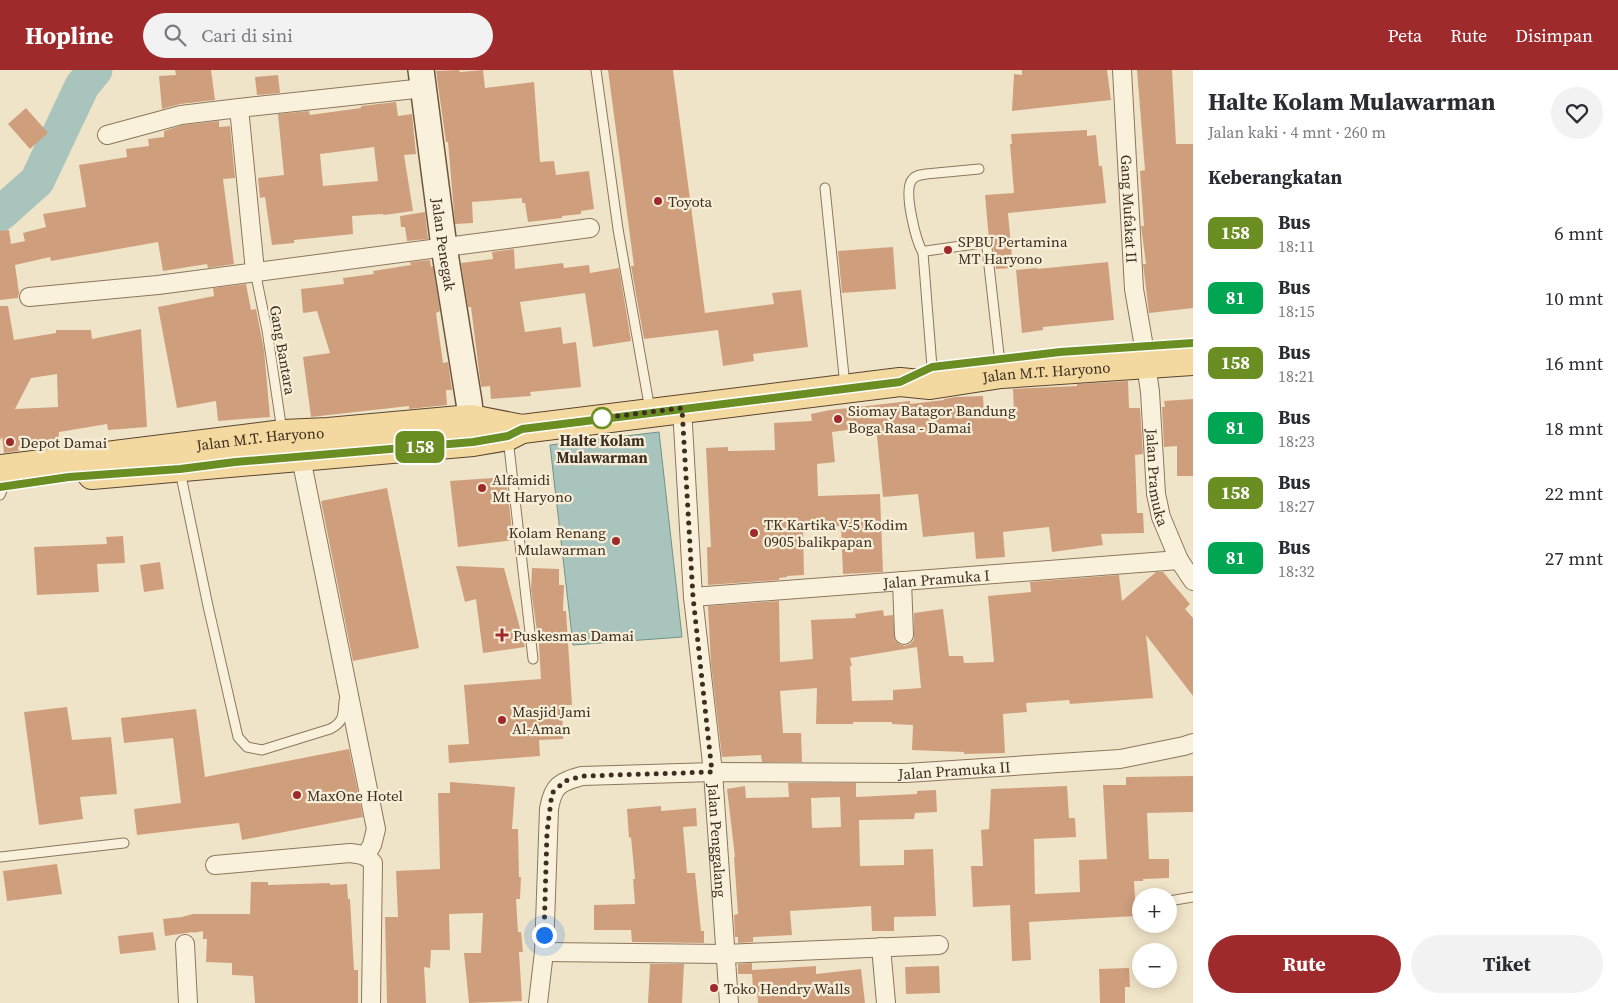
<!DOCTYPE html>
<html lang="id">
<head>
<meta charset="utf-8">
<style>
	:root { --surface:#fff; --page:#f2f2f3; --text:#2b2b33; --muted:#7c7c81; --accent:#9e2a2b }
	body { margin:0; font-family:"Source Serif 4",serif; background:var(--page); color:var(--text); height:100vh; display:flex; flex-direction:column; font-size:19px; white-space:nowrap }
	* { box-sizing:border-box; margin:0 }
	p { font-size:16px; color:var(--muted) }
	.icon { flex:none; width:28px; height:28px; fill:none; stroke:currentColor; stroke-width:2; stroke-linecap:round; stroke-linejoin:round }
	.map { position:relative; flex:1; overflow:hidden }
	.drawer { display:flex; flex-direction:column; background:var(--surface); width:425px }
	.drawer>* { flex:none }
	.badge { padding:0 10px; border-radius:8px; font-size:18px; line-height:32px }
	.buttons { position:absolute; left:1132px; top:818px; display:grid; gap:10px }
	.buttons a { display:grid; place-items:center; width:45px; height:45px; border-radius:50%; background:var(--surface); box-shadow:0 2px 12px #0003; font-size:25px }
	.you { position:absolute; width:25px; height:25px; margin:-12px; border:4px solid #fff; border-radius:50%; background:#1a73e8; box-shadow:0 0 0 8px #1a73e833 }
	.map>.badge { position:absolute; translate:-50% -50%; box-shadow:0 0 0 2px #fff }
	h2 { padding:0 15px; font-size:19px; line-height:45px }
	.round { display:grid; place-items:center; flex:none; width:52px; height:52px; border-radius:26px; background:var(--page) }
	.summary { display:flex; align-items:center; justify-content:space-between; height:85px; padding:0 15px }
	h1 { font-size:24px; font-weight:700; line-height:38px }
	.cta { display:flex; gap:10px; margin-top:auto; padding:10px 15px }
	.cta a { flex:1; height:58px; border-radius:30px; background:var(--accent); color:#fff; font-size:20px; font-weight:700; line-height:58px; text-align:center }
	.cta a+a { background:var(--page); color:var(--text) }
	ul { padding:0; list-style:none }
	li { display:flex; align-items:center; gap:15px; height:65px; padding:0 15px }
	li div { flex:1 }
	li b { display:block; font-size:19px }
	li em { font-style:normal }
	li .badge { min-width:55px; font-weight:700; text-align:center }
	header { display:flex; align-items:center; gap:30px; box-sizing:border-box; height:70px; padding:0 25px; background:var(--accent); color:#fff }
	header strong { font-size:24px }
	nav { display:flex; gap:28px; margin-inline-start:auto; font-size:18px }
	.search { width:350px; height:45px; background:var(--page); display:flex; align-items:center; gap:12px; box-sizing:border-box; padding:0 18px; border-radius:28px; color:var(--muted); font-size:19px }
	main { display:flex; flex:1; min-height:0 }
	.map>svg:first-child { display:block }
</style>
</head>
<body>
<header>
<strong>Hopline</strong>
<div class="search"><svg class="icon" aria-label="search" viewBox="0 0 24 24"><circle cx="10" cy="10" r="6"/><path d="M15 15l6 6"/></svg>Cari di sini</div>
<nav><a>Peta</a><a>Rute</a><a>Disimpan</a></nav>
</header>
<main>
<div class="map">
<svg width="1193" height="933" viewBox="0 0 1193 933">
	<rect width="100%" height="100%" fill="#f0e4c8"/>
	<polygon fill="#a9c4bc" stroke="#6f938a" points="659,362 682,567 573,575 550,375"/>
	<g fill="none" stroke-linecap="round" stroke-linejoin="round">
		<polyline stroke="#a9c4bc" stroke-width="35" points="0,144 37,111 82,16 95,0"/>
	</g>
	<g fill="#cf9f7d" fill-rule="evenodd">
		<polygon points="175,0 211,0 215,30 180,34 162,39 159,6 176,5"/>
		<polygon points="459,0 460,2 483,0 485,18 534,12 540,92 554,91 556,105 589,101 594,139 581,141 581,144 562,146 562,148 528,152 525,133 522,133 522,128 472,132 473,153 455,154 448,72 446,72 436,1"/>
		<polygon points="608,0 673,0 705,243 774,234 772,223 801,220 808,277 753,284 754,291 723,296 718,260 644,269 631,196 634,196"/>
		<polygon points="1022,0 1107,0 1111,30 1012,41 1014,4 1022,5"/>
		<polygon points="1137,0 1172,0 1176,74 1193,74 1193,238 1149,243 1144,202 1143,194 1146,194 1141,156 1144,156 1140,101 1145,100"/>
		<polygon points="278,5 280,23 257,25 255,7"/>
		<path d="M396 32 398 46 412 44 416 84 404 85 413 141 384 145 383 144 352 146 353 164 294 170V173L272 175 265 127 260 128 258 108 284 105 278 44 309 41 310 45 361 38V36ZM374 77 378 111 323 116 320 84Z"/>
		<polygon points="26,38 48,63 30,79 8,54"/>
		<polygon points="219,51 219,57 230,56 235,108 223,109 234,194 208,198 207,194 163,201 158,172 51,191 50,187 15,195 19,223 18,228 0,230 0,161 9,160 11,174 25,171 23,163 46,157 43,144 86,137 79,95 127,87 126,79 149,76 148,69 164,67 164,61 183,55"/>
		<polygon points="1087,60 1087,66 1096,65 1099,96 1102,96 1106,133 1008,143 1013,198 996,199 993,176 989,170 985,125 1014,123 1010,74 1012,74 1011,64"/>
		<polygon points="425,142 428,169 407,171 405,157 401,157 400,146"/>
		<polygon points="893,177 896,219 842,223 838,181"/>
		<polygon points="514,179 515,199 563,193 564,198 589,195 590,203 619,198 631,271 593,277 585,223 520,232 525,262 561,257 563,274 576,272 581,317 530,322 531,326 491,329 490,316 481,317 471,237 468,237 461,193 493,189 492,182"/>
		<polygon points="430,190 431,197 433,196 440,241 436,243 443,293 448,292 452,320 446,320 447,335 409,339 409,336 311,347 303,287 330,283 317,241 303,243 301,219 344,214 343,208 374,204 373,201 411,195 410,192"/>
		<polygon points="1108,192 1114,250 1043,257 1043,260 1022,263 1016,200 1037,198 1037,199"/>
		<polygon points="246,214 251,240 256,239 258,249 264,280 270,347 218,351 216,331 177,338 158,237 214,226 213,218"/>
		<path d="M0 236H8L14 270 56 263V260H91L92 269 141 259 147 357 108 360 107 354 59 362 58 376 18 378 19 381 4 383 2 367 0 370ZM57 304 58 337 15 339 31 308Z"/>
		<polygon points="1128,311 1129,338 1140,338 1143,384 1135,385 1137,443 1143,443 1144,463 1101,464 1103,475 1052,482 1049,457 1003,462 1005,487 976,489 974,462 923,467 918,424 883,427 876,356 832,362 835,392 817,394 818,426 880,424 883,502 843,504 841,456 803,457 804,505 787,506 787,507 779,508 779,510 708,515 707,477 711,477 706,378 728,377 728,381 775,380 774,353 812,351 811,344 830,340 910,331 910,334 944,330 944,329 956,327 983,326 984,344 1014,343 1013,319 1077,316 1077,314"/>
		<polygon points="1193,329 1193,406 1177,406 1177,376 1164,377 1162,337 1165,337 1164,331"/>
		<polygon points="506,407 513,470 458,477 450,411"/>
		<polygon points="387,418 419,578 353,591 321,431"/>
		<polygon points="123,466 125,493 97,494 99,522 37,525 34,477 107,474 106,467"/>
		<polygon points="160,492 164,519 144,522 140,495"/>
		<polygon points="456,496 504,498 525,577 483,583 476,529 465,532"/>
		<polygon points="532,498 559,499 559,515 564,515 563,541 566,541 572,635 562,635 563,669 539,670 540,686 449,693 448,675 469,674 464,615 541,609 539,576 531,519"/>
		<path d="M1156 502H1163L1190 534 1185 539 1193 548V626L1146 565 1153 628 1070 634 1069 630 1026 633 1027 642 1003 644 1005 683 964 684V682L912 680 913 655 892 654V652H853V654H816L817 618 780 621 783 663H801L802 692H762L761 685 722 687 711 594 708 536 779 531 780 592 813 589 811 550 856 548 855 544 883 540 884 546 893 545 895 570 899 574 905 576 910 574 914 570V543L943 539 949 586H963L964 593 994 592 988 526 1031 522 1030 512 1119 505 1122 531ZM917 577 921 618 893 620V630L852 631 850 596H852L850 588Z"/>
		<polygon points="67,637 72,670 111,667 117,724 80,727 83,749 39,755 24,642"/>
		<polygon points="196,639 205,707 349,679 363,747 242,770 239,753 137,765 134,739 181,733 173,668 124,673 121,648"/>
		<polygon points="1193,706 1193,742 1147,743 1149,789 1169,789 1169,808 1143,809 1143,811 1134,811 1136,846 1029,852 1031,890 1012,891 1010,835 973,837 971,796 983,796 981,760 989,759 991,719 1067,716 1069,748 1075,748 1076,767 1034,769 1035,824 1080,822 1079,790 1107,789 1103,715 1126,715 1126,707"/>
		<polygon points="450,712 515,717 512,759 518,759 519,807 521,807 520,829 516,829 518,862 521,862 523,882 519,882 522,931 469,933 464,883 481,883 483,843 449,844 450,880 431,880 430,898 424,897 426,933 387,933 385,847 398,847 396,801 440,799 438,723 450,723"/>
		<path d="M788 713H856V727L917 724V721L936 720 937 742 915 743 914 749 859 750 860 796 904 795V780L933 779 936 846 894 847V861H872L871 836 790 841 792 865 753 867V872L738 873V867H735L734 845 738 844 734 787H735L727 719 745 716 746 728 789 727ZM840 727 841 757 812 758 811 728Z"/>
		<polygon points="661,736 661,741 696,738 697,756 683,757 687,803 695,803 701,861 704,861 704,873 632,872 631,860 594,860 594,835 635,834 633,809 635,809 631,767 629,768 627,739"/>
		<polygon points="57,794 62,824 7,831 3,801"/>
		<polygon points="251,812 268,812 268,815 330,813 330,815 347,814 348,829 350,829 354,900 358,900 358,933 255,933 253,906 232,905 232,893 206,892 207,869 203,869 203,861 193,863 193,862 165,866 163,849 182,847 193,844 250,844"/>
		<polygon points="153,862 156,880 120,884 118,866"/>
		<polygon points="752,893 752,900 816,896 816,904 861,899 865,933 758,933 757,919 753,919 752,904 738,904 738,894"/>
		<polygon points="650,894 684,894 682,933 648,933"/>
		<polygon points="939,896 940,923 906,924 905,897"/>
		<polygon points="1129,898 1130,917 1125,917 1125,933 1100,933 1099,899"/>
	</g>
	<g fill="none" stroke-linecap="round" stroke-linejoin="round">
		<defs>
			<g id="lane">
				<polyline points="596,0 618,159 650,340"/>
				<polyline points="825,118 845,316"/>
				<path d="M923 183C916 171 903 121 912 110 915 105 921 105 926 104L979 99"/>
				<polyline points="255,201 267,260 282,361"/>
				<polyline points="932,297 923,183 926,181 982,173 986,175 987,178 1001,302"/>
				<polyline points="508,368 533,589"/>
				<path d="M180 401 208 536 238 667 247 677 262 680 330 659C344 652 343 645 344 631"/>
				<polyline points="0,425 3,418"/>
				<polyline points="0,787 124,773"/>
				<polyline points="1169,831 1193,827"/>
			</g>
			<g id="street">
				<path id="s1" d="M1122 0 1134 219 1144 277"/>
				<polyline points="239,38 424,18"/>
				<polyline points="107,65 181,45 239,38 255,201"/>
				<polyline points="29,227 158,215 590,158"/>
				<path id="s2" d="M1146 294 1150 322 1156 424 1161 447 1179 490 1193 511"/>
				<path id="s3" d="M682 338 693 527 713 702 729 933"/>
				<polyline points="301,388 376,759 372,775 365,786"/>
				<polyline points="902,511 904,565"/>
				<path id="s4" d="M693 527 1179 490"/>
				<path d="M215 795 350 783C359 784 367 785 373 793L371 933"/>
				<polyline points="185,874 188,933"/>
				<polyline points="881,877 886,933"/>
				<polyline points="544,882 725,884 939,875"/>
				<path id="s5" d="M538 933 544 882 549 739C553 715 560 712 582 706L713 702 906 703 1120 689 1184 676 1193 673"/>
			</g>
			<g id="secondary">
				<path id="s6" d="M421 0 444 177 469 332 473 369"/>
			</g>
			<g id="primary">
				<path id="s7" d="M0 399 283 364 328 362 471 349 522 359 900 312 930 315 1001 304 1193 291"/>
				<polyline points="92,405 473,372 508,366 518,361"/>
			</g>
		</defs>
		<use href="#lane" stroke="#8d765c" stroke-width="11"/>
		<use href="#street" stroke="#8d765c" stroke-width="20"/>
		<use href="#secondary" stroke="#6f573f" stroke-width="28"/>
		<use href="#primary" stroke="#5b4430" stroke-width="30"/>
		<use href="#lane" stroke="#faf1dc" stroke-width="9"/>
		<use href="#street" stroke="#faf1dc" stroke-width="18"/>
		<use href="#secondary" stroke="#faf1dc" stroke-width="25"/>
		<use href="#primary" stroke="#f3d9a0" stroke-width="28"/>
	</g>
	<g fill="none" stroke-linecap="round" stroke-linejoin="round">
		<defs>
			<polyline id="line" points="0,417 69,407 180,399 235,392 473,372 508,366 522,359 900,312 932,297 1060,282 1193,273"/>
		</defs>
		<use href="#line" stroke="#fff" stroke-width="11"/>
		<use href="#line" stroke="#6b8e23" stroke-width="8"/>
		<polyline stroke="#3d2e20" stroke-width="5" stroke-dasharray="0 9" points="544,865 547,762 552,723 565,711 582,706 712,702 693,527 682,338 602,348"/>
	</g>
	<g fill="#9e2a2b" stroke="#f7eed8" stroke-width="2">
		<circle cx="658" cy="131" r="5"/>
		<circle cx="948" cy="180" r="5"/>
		<circle cx="838" cy="349" r="5"/>
		<circle cx="10" cy="372" r="5"/>
		<circle cx="482" cy="418" r="5"/>
		<circle cx="754" cy="463" r="5"/>
		<circle cx="616" cy="471" r="5"/>
		<path d="M499.5 557.5h5v5h5v5h-5v5h-5v-5h-5v-5h5z"/>
		<circle cx="502" cy="650" r="5"/>
		<circle cx="297" cy="725" r="5"/>
		<circle cx="714" cy="918" r="5"/>
	</g>
	<circle fill="#fff" stroke="#6b8e23" stroke-width="2.5" cx="602" cy="348" r="10"/>
	<g text-anchor="middle" dominant-baseline="central" stroke-width="4.5" stroke-linejoin="round" paint-order="stroke">
		<g font-size="15" fill="#3d2e20" stroke="#f7eed8" text-anchor="start">
			<text x="668" y="131">Toyota</text>
			<text x="958" y="171">SPBU Pertamina<tspan x="958" dy="17">MT Haryono</tspan></text>
			<text x="848" y="340">Siomay Batagor Bandung<tspan x="848" dy="17">Boga Rasa - Damai</tspan></text>
			<text x="20" y="372">Depot Damai</text>
			<text x="492" y="409">Alfamidi<tspan x="492" dy="17">Mt Haryono</tspan></text>
			<text x="764" y="454">TK Kartika V-5 Kodim<tspan x="764" dy="17">0905 balikpapan</tspan></text>
			<text x="606" y="462" text-anchor="end">Kolam Renang<tspan x="606" dy="17">Mulawarman</tspan></text>
			<text x="513" y="565">Puskesmas Damai</text>
			<text x="512" y="641">Masjid Jami<tspan x="512" dy="17">Al-Aman</tspan></text>
			<text x="307" y="725">MaxOne Hotel</text>
			<text x="724" y="918">Toko Hendry Walls</text>
		</g>
		<g font-size="15" fill="#3d2e20" stroke="#f7eed8">
			<text stroke="none"><textPath href="#s1" startOffset="139">Gang Mufakat II</textPath></text>
			<text stroke="none"><textPath href="#s6" startOffset="176">Jalan Penegak</textPath></text>
			<text transform="translate(283 280) rotate(80)">Gang Bantara</text>
			<text stroke="none"><textPath href="#s7" startOffset="1054">Jalan M.T. Haryono</textPath></text>
			<text stroke="none"><textPath href="#s7" startOffset="262">Jalan M.T. Haryono</textPath></text>
			<text stroke="none"><textPath href="#s2" startOffset="114">Jalan Pramuka</textPath></text>
			<text stroke="none"><textPath href="#s4" startOffset="244">Jalan Pramuka I</textPath></text>
			<text stroke="none"><textPath href="#s5" startOffset="618">Jalan Pramuka II</textPath></text>
			<text stroke="none"><textPath href="#s3" startOffset="434">Jalan Penggalang</textPath></text>
		</g>
		<g font-size="15" font-weight="bold" fill="#3d2e20" stroke="#f7eed8">
			<text x="602" y="370">Halte Kolam<tspan x="602" dy="17">Mulawarman</tspan></text>
		</g>
	</g>
</svg>
<div class="buttons">
<a>+</a>
<a>−</a>
</div>
<div class="you" style="left:544px;top:865px"></div>
<b class="badge" style="left:420px;top:377px;background:#6b8e23;color:#fff">158</b>
</div>
<section class="drawer">
<div class="summary"><div><h1>Halte Kolam Mulawarman</h1><p>Jalan kaki · 4 mnt · 260 m</p></div><a class="round"><svg class="icon" aria-label="heart" viewBox="0 0 24 24"><path d="M12 20l-8-8c-3-5 5-10 8-4 3-6 11-1 8 4z"/></svg></a></div>
<h2>Keberangkatan</h2>
<ul>
<li><span class="badge" style="background:#6b8e23;color:#fff">158</span><div><b>Bus</b><p>18:11</p></div><em>6 mnt</em></li>
<li><span class="badge" style="background:#00a651;color:#fff">81</span><div><b>Bus</b><p>18:15</p></div><em>10 mnt</em></li>
<li><span class="badge" style="background:#6b8e23;color:#fff">158</span><div><b>Bus</b><p>18:21</p></div><em>16 mnt</em></li>
<li><span class="badge" style="background:#00a651;color:#fff">81</span><div><b>Bus</b><p>18:23</p></div><em>18 mnt</em></li>
<li><span class="badge" style="background:#6b8e23;color:#fff">158</span><div><b>Bus</b><p>18:27</p></div><em>22 mnt</em></li>
<li><span class="badge" style="background:#00a651;color:#fff">81</span><div><b>Bus</b><p>18:32</p></div><em>27 mnt</em></li>
</ul>
<div class="cta"><a>Rute</a><a>Tiket</a></div>
</section>
</main>
</body>
</html>
